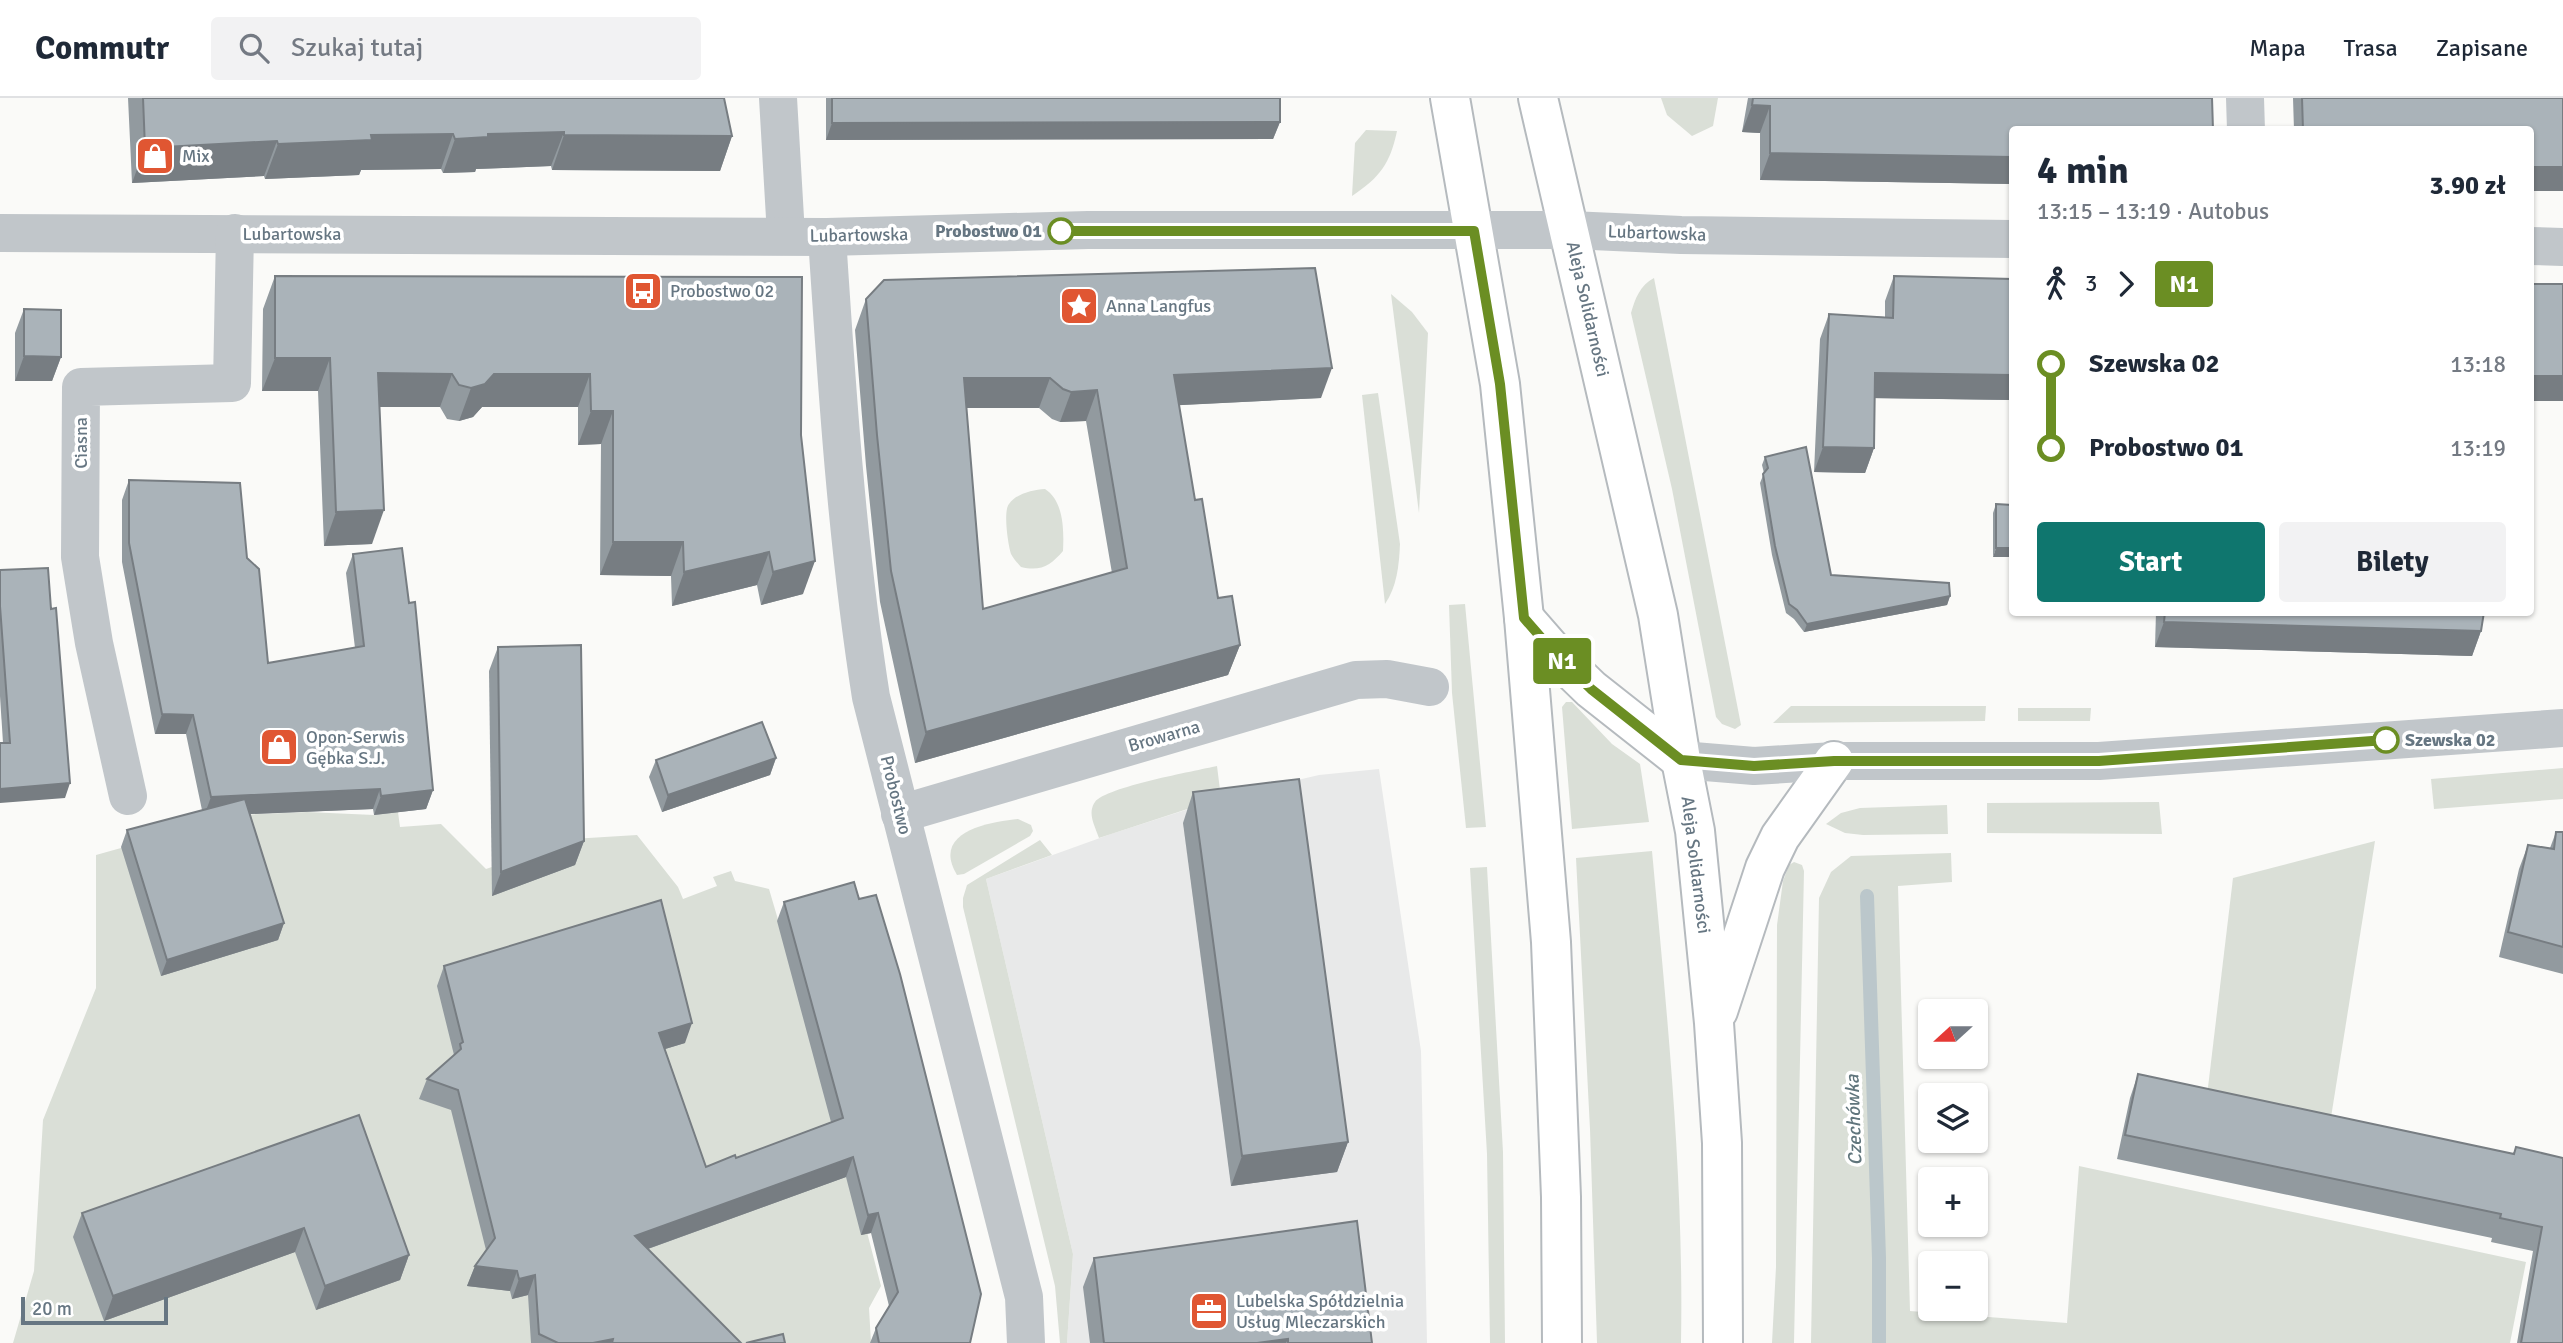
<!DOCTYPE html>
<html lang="pl">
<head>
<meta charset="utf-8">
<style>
	:root { --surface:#fff; --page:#f2f2f3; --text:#1f2937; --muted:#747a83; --line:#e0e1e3; --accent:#0f766e }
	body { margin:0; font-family:Signika,sans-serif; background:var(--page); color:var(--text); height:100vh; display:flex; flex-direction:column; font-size:26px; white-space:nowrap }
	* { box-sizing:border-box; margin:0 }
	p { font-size:23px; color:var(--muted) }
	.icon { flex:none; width:38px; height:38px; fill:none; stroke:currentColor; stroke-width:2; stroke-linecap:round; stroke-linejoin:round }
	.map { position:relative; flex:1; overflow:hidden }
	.side { position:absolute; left:2009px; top:28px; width:525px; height:490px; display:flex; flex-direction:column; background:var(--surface); border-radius:7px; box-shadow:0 2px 5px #0004 }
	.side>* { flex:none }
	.badge { padding:0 14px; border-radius:5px; font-size:24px; line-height:46px }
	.needle { width:46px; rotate:249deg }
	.tools { position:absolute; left:1918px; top:901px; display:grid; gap:14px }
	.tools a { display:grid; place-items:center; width:70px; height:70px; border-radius:7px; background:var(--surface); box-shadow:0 2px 5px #0004; font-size:35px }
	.scale { position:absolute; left:21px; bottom:18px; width:147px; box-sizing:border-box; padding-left:7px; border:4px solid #667682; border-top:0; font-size:19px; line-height:24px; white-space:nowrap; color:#667682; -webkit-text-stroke:5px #fff; paint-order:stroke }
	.map>.badge { position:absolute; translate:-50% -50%; box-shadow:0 0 0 4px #fff }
	.legs { display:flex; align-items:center; gap:10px; height:77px; padding:0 28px; font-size:23px }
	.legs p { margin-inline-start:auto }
	.overview { display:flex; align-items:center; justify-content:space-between; height:119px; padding:0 28px }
	h1 { font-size:38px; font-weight:800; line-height:52px }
	.action { display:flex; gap:14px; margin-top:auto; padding:14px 28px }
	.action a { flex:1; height:80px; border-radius:7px; background:var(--accent); color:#fff; font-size:28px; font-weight:800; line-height:80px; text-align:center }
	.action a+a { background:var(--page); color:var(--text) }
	ul { padding:0 28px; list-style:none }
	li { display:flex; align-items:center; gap:24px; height:84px; font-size:26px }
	li i { display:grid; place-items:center; width:10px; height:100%; margin:0 9px; background:currentColor }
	li i::after { content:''; width:18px; height:18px; margin:-9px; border:5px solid; border-radius:50%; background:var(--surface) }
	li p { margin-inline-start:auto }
	li:first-child i { background:linear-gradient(#0000 50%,currentColor 0) }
	li:last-child i { background:linear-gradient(currentColor 50%,#0000 0) }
	header { display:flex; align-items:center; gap:42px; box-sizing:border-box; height:98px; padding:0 35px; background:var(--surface); border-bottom:2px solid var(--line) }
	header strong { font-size:33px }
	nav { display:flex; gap:38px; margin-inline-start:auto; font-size:24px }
	.search { width:490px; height:63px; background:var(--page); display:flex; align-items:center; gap:18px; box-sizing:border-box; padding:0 24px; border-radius:7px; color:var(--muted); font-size:26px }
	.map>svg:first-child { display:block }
</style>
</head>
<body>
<header>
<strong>Commutr</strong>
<div class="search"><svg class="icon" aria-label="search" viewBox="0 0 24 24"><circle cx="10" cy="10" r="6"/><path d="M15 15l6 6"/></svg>Szukaj tutaj</div>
<nav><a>Mapa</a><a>Trasa</a><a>Zapisane</a></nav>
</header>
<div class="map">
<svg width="2563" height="1245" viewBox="0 0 2563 1245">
	<rect width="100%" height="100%" fill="#fafaf8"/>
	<polygon fill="#e8e9e9" points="1379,671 1421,953 1427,1245 1067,1245 1073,1156 986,781 1111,736 1229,698 1319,677"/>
	<g fill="#dadfd7">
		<polygon points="1661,0 1718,0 1713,28 1692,38 1667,17"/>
		<path d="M1366 32 1397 33C1390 66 1380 79 1352 98L1355 45Z"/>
		<path d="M1654 180 1741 627 1735 631 1722 626 1716 619 1672 391 1631 215C1635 201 1640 187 1654 180Z"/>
		<polygon points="1391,196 1412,214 1428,235 1419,415"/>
		<path d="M1378 295 1400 446C1399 468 1397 488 1385 506L1362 297Z"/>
		<path d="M1045 391C1064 403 1064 433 1063 453 1051 467 1041 474 1021 469 1017 465 1014 461 1011 456 1008 447 1003 413 1009 406 1017 395 1033 392 1045 391Z"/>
		<polygon points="1465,506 1486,729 1466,730 1452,595 1449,507"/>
		<polygon points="1566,604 1572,604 1612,646 1640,666 1649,724 1572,731 1562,609"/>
		<polygon points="1791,608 1986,608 1985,623 1773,625"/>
		<polygon points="2018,610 2091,610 2090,623 2018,623"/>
		<path d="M1217 668 1221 700 1099 740C1095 728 1087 715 1095 704 1106 689 1195 673 1217 668Z"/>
		<polygon points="2563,670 2563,701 2434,711 2431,681"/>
		<polygon points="2159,704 2162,736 1987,735 1987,705"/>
		<polygon points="1947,707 1948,736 1863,737 1845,735 1826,726 1841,715 1860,710"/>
		<polygon points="307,714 374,717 398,714 400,729 441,726 486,771 572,741 637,737 678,789 683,801 717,788 713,779 731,773 735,783 769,791 843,1042 881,1188 869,1210 871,1245 13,1245 34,1173 43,1022 96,890 96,757 239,717"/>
		<path d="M1018 721 1031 727 1033 733 1030 738 964 776 957 777C931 734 988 724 1018 721Z"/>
		<polygon points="1040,742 1052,757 986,781 1073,1156 1067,1245 1060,1245 1055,1188 963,809 963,800 967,787"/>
		<polygon points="2375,743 2329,1032 2206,1006 2233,780"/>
		<path d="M1652 753C1667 917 1684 1080 1681 1245H1597L1590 1031 1576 760Z"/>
		<polygon points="1951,755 1952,784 1898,788 1910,1213 2067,1225 2079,1068 2526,1164 2510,1245 1811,1245 1819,800 1831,774 1851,758"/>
		<polygon points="1794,764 1802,767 1804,773 1794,1245 1772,1245 1776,1169 1777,827 1783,783 1789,767"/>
		<polygon points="1487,769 1503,1054 1505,1245 1490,1245 1487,1056 1470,770"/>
	</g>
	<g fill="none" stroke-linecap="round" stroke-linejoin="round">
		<polyline stroke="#bbc7cb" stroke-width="14" points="1867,798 1879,1160 1879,1245"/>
		<defs>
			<g id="primary">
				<polyline points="1450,0 1500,286 1524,520 1551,844 1561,1099 1562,1245"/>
				<polyline points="1538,0 1658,517 1681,662 1695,733 1714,925 1722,1045 1723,1245"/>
				<polyline points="1524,520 1558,559 1591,591 1681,662"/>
				<polyline points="1718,913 1765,770 1780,739 1834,663"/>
			</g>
		</defs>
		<use href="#primary" stroke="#b5babe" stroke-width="42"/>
		<g stroke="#c1c6ca" stroke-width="38">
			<polyline points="778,0 786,137"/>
			<polyline points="2245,0 2246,32"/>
			<polyline points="0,135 827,139 1088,132 1570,132 1681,137 2012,141"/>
			<path d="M827 139C837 293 847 447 871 599L1024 1199 1026 1245"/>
			<polyline points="2530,148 2563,149"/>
			<polyline points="1681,662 1754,668 1834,663 2099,663 2563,630"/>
			<polyline points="128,698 94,545 80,459 81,289 232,285 235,135"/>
			<polyline points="900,716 1356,582 1387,581 1430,589"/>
		</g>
		<use href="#primary" stroke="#fff" stroke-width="38"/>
	</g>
	<g fill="#929a9f" fill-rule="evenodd">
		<polygon points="128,0 724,0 732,38 720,73 552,72 551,68 476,71 475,74 443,75 441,71 361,72 359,77 265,81 264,78 132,85"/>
		<polygon points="826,0 1280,0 1280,24 1273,41 826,42"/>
		<polygon points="1748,0 2212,0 2012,32 2012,86 1760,82 1760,35 1742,34"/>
		<polygon points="2293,0 2563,0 2563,93 2530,93 2530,32 2294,32"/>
		<polygon points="275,178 801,337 803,496 761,507 757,487 672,508 671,478 600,477 601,346 578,347 578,309 482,309 473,319 459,323 447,321 440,309 380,309 372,446 324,448 318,293 262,293 263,211"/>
		<polygon points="1894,178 2012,181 2012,302 1875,300 1874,350 1865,375 1814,374 1820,241 1829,216 1885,219 1885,203"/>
		<path d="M866 201 1321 300 1179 307 1195 402 1218 500 1240 547 1228 577 915 665 880 504 866 368 855 232ZM966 310H1039L1052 321 1060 324 1086 323 1112 475 983 511Z"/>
		<polygon points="24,211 61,259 52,283 15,283 15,235"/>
		<polygon points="1765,359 1831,477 1950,498 1947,507 1804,534 1794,521 1786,515 1772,457 1760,385 1764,375 1762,367"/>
		<polygon points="129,382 247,460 268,565 355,550 346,475 353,456 409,505 433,692 426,711 374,717 373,711 250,716 284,825 278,842 161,878 121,749 127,732 202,712 186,636 155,636 122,464 122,402"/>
		<polygon points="1996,406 2012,407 1993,459 1993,415"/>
		<polygon points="0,472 65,700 3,645 0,598"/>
		<polygon points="2156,514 2484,514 2481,533 2472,558 2155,549"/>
		<polygon points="498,549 584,743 575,767 492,798 489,573"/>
		<polygon points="776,660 770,677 662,714 649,679 656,662"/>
		<polygon points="1193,694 1348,1044 1337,1074 1231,1088 1183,725"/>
		<polygon points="2556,734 2563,734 2563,876 2499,859 2519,771 2528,747 2550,750"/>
		<polygon points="784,804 970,1245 870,1245 876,1230 889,1208 871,1135 861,1137 846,1079 648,1151 741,1245 531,1245 528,1197 512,1201 510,1193 467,1188 475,1168 486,1152 451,1012 419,1001 427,981 454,957 437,888 444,868 685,945 665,951 706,1069 736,1060 831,1024 777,823"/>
		<polygon points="2138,976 2513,1056 2516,1049 2563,1060 2563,1245 2517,1245 2533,1153 2491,1144 2492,1140 2117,1061 2130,1000"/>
		<polygon points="359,1017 409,1157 400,1182 316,1212 295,1154 104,1223 73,1139 82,1115"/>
		<polygon points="1094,1160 1372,1245 1090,1245 1083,1189"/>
	</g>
	<g fill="#777d82">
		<polygon points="1752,7 1770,8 1760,35 1742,34"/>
		<polygon points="1280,24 1273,41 826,42 832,25"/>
		<polygon points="564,34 551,68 476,71 475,74 443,75 455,41 488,36"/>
		<polygon points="453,36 441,71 361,72 359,77 265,81 278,46 371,37"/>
		<polygon points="564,37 732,38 720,73 552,72"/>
		<polygon points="277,43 264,78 132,85 145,50"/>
		<polygon points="1770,55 2012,59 2012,86 1760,82"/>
		<rect x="2530" y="69" width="33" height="24"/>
		<polygon points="24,258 61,259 52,283 15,283"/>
		<polygon points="275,260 330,260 318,293 262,293"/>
		<polygon points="1332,270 1321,300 1163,308 1174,277"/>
		<polygon points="378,275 452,276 440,309 366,309"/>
		<polygon points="1875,275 2012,277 2012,302 1866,300"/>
		<polygon points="494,276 590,276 578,309 482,309 473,319 459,323 471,290"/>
		<rect x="2530" y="278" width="33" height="25"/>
		<polygon points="964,280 1050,280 1039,310 953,310"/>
		<polygon points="1097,292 1086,323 1060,324 1071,294"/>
		<polygon points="591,313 613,313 601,346 578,347"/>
		<polygon points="1823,349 1874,350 1865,375 1814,374"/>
		<polygon points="384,412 372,446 324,448 336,414"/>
		<polygon points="613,444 683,444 671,478 600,477"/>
		<polygon points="1996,450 2012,450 2012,459 1993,459"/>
		<polygon points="769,454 757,487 672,508 684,474"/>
		<polygon points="815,463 803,496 761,507 773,474"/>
		<polygon points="1950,498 1947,507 1804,534 1807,526"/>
		<polygon points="2164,524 2481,533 2472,558 2155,549"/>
		<polygon points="1240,547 1228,577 915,665 926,634"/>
		<polygon points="162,616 193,617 186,636 155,636"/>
		<polygon points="776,660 770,677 662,714 668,697"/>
		<polygon points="70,685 65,700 0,705 0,691"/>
		<polygon points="380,691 373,711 204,718 211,699"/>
		<polygon points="433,692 426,711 374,717 381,698"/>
		<polygon points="584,743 575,767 492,798 501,774"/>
		<polygon points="284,825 278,842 161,878 167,862"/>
		<polygon points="692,925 685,945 652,955 659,935"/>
		<polygon points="1348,1044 1337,1074 1231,1088 1242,1058"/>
		<polygon points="853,1059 846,1079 628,1158 635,1138"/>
		<polygon points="878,1115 871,1135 861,1137 868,1117"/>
		<polygon points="304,1130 295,1154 104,1223 113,1198"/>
		<polygon points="409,1157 400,1182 316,1212 325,1188"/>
		<polygon points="475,1168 517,1173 510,1193 467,1188"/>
		<polygon points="535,1177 528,1197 512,1201 519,1181"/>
		<polygon points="613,1241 611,1245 593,1245"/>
		<polygon points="1288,1241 1286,1245 1257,1245"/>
	</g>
	<g fill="#aab3b9" stroke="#777d82" stroke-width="2" fill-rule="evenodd">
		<polygon points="143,0 724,0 732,38 564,37 564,34 488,36 488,39 455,41 453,36 371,37 372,42 278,46 277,43 145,50"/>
		<polygon points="832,0 1280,0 1280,24 832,25"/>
		<polygon points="1753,0 2212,0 2213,32 2012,32 2012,59 1770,55 1770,8 1752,7"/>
		<polygon points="2302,0 2563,0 2563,69 2530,69 2530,32 2303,32"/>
		<path d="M1315 170 1332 270 1174 277 1195 402 1202 401 1218 500 1232 498 1240 547 926 634 891 473 877 337 866 201 884 182ZM964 280H1050L1063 291 1071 294 1097 292 1127 470 983 511Z"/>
		<polygon points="275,178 802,179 801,337 815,463 773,474 769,454 684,474 683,444 613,444 613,313 591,313 590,276 494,276 485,286 471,290 459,287 452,276 378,275 384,412 336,414 330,260 275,260"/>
		<polygon points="1894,178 2012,181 2012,277 1875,275 1874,350 1823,349 1829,216 1893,220"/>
		<rect x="2530" y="186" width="33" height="92"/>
		<polygon points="24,211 61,212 61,259 24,258"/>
		<polygon points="1806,349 1831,477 1949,485 1950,498 1807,526 1797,512 1789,506 1775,448 1763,376 1768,370 1765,359"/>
		<polygon points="129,382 240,385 247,460 259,471 268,565 364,548 353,456 402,450 409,505 415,504 433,692 381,698 380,691 211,699 193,617 162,616 129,445"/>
		<polygon points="1996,406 2012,407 2012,450 1996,450"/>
		<polygon points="48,470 51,511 56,510 70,685 0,691 0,645 10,645 0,508 0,472"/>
		<polygon points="2165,514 2484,514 2481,533 2164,524"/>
		<polygon points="581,547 584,743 501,774 498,549"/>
		<polygon points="762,624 776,660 668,697 656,662"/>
		<polygon points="1299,681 1348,1044 1242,1058 1193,694"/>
		<polygon points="245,701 284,825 167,862 127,732"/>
		<polygon points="2556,734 2563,734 2563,849 2508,834 2528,747 2554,751"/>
		<polygon points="854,784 859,801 876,797 900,876 981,1196 970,1245 879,1245 876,1230 898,1194 878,1115 868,1117 853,1059 635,1138 741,1245 612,1245 613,1241 593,1245 558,1245 539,1236 535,1177 519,1181 517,1173 475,1168 495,1140 458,992 427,981 461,951 460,946 463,944 444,868 661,802 692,925 659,935 706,1069 735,1057 736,1060 843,1020 784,804"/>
		<polygon points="2138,976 2514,1056 2516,1049 2563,1060 2563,1245 2521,1245 2542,1129 2500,1120 2501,1116 2125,1037"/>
		<polygon points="359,1017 409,1157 325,1188 304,1130 113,1198 82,1115"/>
		<polygon points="1357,1123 1372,1245 1288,1245 1288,1241 1257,1245 1104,1245 1094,1160"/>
		<polygon points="783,1236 785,1245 746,1245"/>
	</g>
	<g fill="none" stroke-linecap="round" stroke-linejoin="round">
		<defs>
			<polyline id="line-1" points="1061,133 1474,133 1500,286 1524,520 1558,559 1591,591 1681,662 1754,668 1834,663 2099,663 2386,642"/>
		</defs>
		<use href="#line-1" stroke="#fff" stroke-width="16"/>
		<use href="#line-1" stroke="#6b8e23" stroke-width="10"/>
	</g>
	<defs>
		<symbol id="shop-square" viewBox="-11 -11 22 22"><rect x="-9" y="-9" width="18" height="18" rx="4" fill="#e05632" stroke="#fff"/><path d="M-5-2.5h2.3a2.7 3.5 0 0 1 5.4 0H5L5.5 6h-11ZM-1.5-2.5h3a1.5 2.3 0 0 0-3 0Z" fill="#fff"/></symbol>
		<symbol id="bus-square" viewBox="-11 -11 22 22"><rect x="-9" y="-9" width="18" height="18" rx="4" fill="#e05632" stroke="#fff"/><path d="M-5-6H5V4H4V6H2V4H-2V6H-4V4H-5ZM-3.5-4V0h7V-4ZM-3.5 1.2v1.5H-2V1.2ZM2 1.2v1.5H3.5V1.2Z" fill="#fff"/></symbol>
		<symbol id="sight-square" viewBox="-11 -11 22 22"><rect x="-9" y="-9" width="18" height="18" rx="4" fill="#e05632" stroke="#fff"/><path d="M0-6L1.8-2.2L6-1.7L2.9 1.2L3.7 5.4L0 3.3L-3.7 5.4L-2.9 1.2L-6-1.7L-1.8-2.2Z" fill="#fff"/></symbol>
		<symbol id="office-square" viewBox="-11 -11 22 22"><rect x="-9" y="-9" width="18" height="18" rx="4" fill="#e05632" stroke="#fff"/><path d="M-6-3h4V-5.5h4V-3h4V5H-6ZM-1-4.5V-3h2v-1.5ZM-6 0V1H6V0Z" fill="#fff"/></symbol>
	</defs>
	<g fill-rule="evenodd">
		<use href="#shop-square" x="133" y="36" width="44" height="44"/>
		<use href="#bus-square" x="621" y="171" width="44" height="44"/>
		<use href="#sight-square" x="1057" y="186" width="44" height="44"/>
		<use href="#shop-square" x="257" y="627" width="44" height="44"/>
		<use href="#office-square" x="1187" y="1191" width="44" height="44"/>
	</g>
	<g fill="#fff" stroke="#6b8e23" stroke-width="3.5">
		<circle cx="1061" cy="133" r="12"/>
		<circle cx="2386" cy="642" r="12"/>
	</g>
	<g text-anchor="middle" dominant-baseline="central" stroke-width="7" stroke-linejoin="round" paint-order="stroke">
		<g font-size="18" fill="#667682" stroke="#fff" text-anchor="start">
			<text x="182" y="58">Mix</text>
			<text x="670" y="193">Probostwo 02</text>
			<text x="1106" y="208">Anna Langfus</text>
			<text x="306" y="639">Opon-Serwis<tspan x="306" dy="21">Gębka S.J.</tspan></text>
			<text x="1236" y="1203">Lubelska Spółdzielnia<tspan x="1236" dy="21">Usług Mleczarskich</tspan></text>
		</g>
		<g font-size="18" font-weight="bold" fill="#667682" stroke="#fff" text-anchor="end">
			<text x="1042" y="133">Probostwo 01</text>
			<text x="2405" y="642" text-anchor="start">Szewska 02</text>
		</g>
		<g font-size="18" fill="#667682" stroke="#fff">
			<text transform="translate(1657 135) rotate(2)">Lubartowska</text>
			<text x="292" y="136">Lubartowska</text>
			<text transform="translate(859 137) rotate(-1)">Lubartowska</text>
			<text transform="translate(1588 211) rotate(77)">Aleja Solidarności</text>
			<text transform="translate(81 345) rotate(-90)">Ciasna</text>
			<text transform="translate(1164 638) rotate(-16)">Browarna</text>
			<text transform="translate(896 697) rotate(76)">Probostwo</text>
			<text transform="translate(1696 767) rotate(83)">Aleja Solidarności</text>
		</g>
		<g font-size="19" font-style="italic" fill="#60757c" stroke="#fff">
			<text transform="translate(1854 1022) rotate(-92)">Czechówka</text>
		</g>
	</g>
</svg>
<div class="tools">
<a><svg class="needle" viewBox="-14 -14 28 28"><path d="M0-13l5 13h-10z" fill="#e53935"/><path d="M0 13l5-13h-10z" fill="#747a83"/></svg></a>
<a><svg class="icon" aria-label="layers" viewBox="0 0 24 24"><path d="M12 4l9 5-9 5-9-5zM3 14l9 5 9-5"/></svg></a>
<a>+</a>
<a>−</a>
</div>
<div class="scale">20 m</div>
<b class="badge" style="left:1562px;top:563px;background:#6b8e23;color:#fff">N1</b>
<section class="side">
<div class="overview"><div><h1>4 min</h1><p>13:15 – 13:19 · Autobus</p></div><b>3.90 zł</b></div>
<div class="legs"><svg class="icon" aria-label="walk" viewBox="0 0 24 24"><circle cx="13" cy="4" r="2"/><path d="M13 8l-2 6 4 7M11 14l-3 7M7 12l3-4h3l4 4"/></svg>3<svg class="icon" aria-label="forward" viewBox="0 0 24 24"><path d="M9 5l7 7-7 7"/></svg><b class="badge" style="background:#6b8e23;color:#fff">N1</b></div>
<ul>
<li><i style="color:#6b8e23"></i><b>Szewska 02</b><p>13:18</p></li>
<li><i style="color:#6b8e23"></i><b>Probostwo 01</b><p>13:19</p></li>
</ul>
<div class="action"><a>Start</a><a>Bilety</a></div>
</section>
</div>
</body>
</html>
